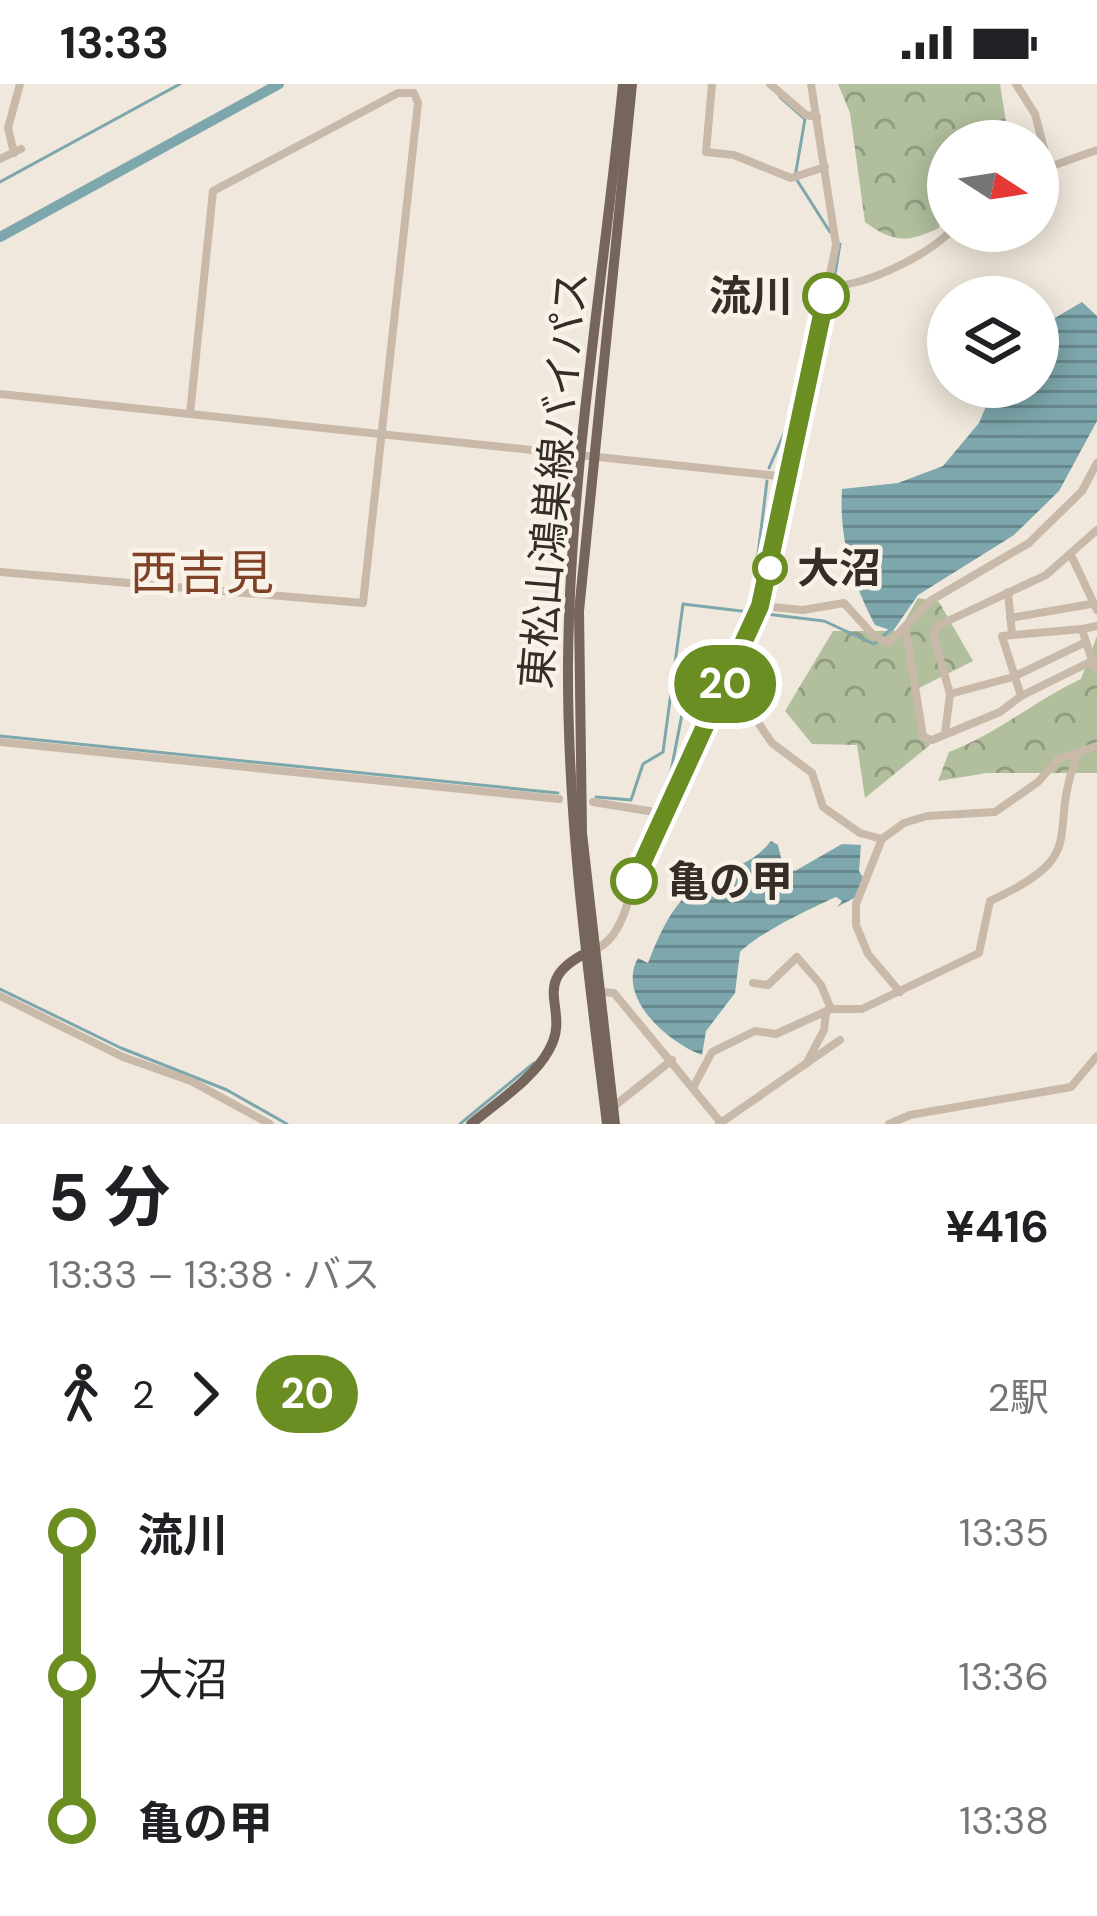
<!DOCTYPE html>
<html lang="ja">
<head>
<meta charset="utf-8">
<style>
	:root { --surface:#fff; --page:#f2f2f2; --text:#202124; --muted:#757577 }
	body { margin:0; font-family:"DM Sans","Noto Sans JP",sans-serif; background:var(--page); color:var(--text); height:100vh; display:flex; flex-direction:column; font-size:45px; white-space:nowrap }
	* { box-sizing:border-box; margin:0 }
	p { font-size:39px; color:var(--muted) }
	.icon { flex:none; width:66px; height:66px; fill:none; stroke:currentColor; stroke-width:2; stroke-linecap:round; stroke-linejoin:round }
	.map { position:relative; height:1040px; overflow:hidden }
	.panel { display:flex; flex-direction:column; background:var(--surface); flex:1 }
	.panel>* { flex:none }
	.badge { padding:0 24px; border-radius:39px; font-size:42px; line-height:78px }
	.needle { width:78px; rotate:102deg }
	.fabs { position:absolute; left:927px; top:36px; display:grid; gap:24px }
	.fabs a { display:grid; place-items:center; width:132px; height:132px; border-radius:50%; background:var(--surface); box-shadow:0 6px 30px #0003; font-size:60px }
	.map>.badge { position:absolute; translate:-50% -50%; box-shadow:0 0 0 6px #fff }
	.legs { display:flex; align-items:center; gap:18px; height:132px; padding:0 48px; font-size:39px }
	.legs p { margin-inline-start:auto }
	.overview { display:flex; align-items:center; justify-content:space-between; height:204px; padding:0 48px }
	h1 { font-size:66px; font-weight:700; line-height:90px }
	ul { padding:0 48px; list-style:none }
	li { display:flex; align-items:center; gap:42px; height:144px; font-size:45px }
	li i { display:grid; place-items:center; width:18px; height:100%; margin:0 15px; background:currentColor }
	li i::after { content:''; width:30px; height:30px; margin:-15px; border:9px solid; border-radius:50%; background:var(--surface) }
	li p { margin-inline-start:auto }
	li:first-child i { background:linear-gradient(#0000 50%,currentColor 0) }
	li:last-child i { background:linear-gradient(currentColor 50%,#0000 0) }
	.status { display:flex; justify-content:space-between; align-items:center; height:84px; padding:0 60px; background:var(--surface); direction:ltr }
	.status svg { height:33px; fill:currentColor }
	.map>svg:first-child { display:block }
</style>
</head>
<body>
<div class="status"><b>13:33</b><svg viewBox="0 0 49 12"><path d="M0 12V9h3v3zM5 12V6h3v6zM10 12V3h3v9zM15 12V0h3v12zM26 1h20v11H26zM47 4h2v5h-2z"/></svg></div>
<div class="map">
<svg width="1097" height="1040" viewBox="0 0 1097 1040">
	<defs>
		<pattern id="forest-crowns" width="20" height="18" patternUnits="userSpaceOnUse" patternTransform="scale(3)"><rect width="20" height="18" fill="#b1bf9d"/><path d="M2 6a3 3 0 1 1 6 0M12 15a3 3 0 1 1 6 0" fill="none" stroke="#919c80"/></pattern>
		<pattern id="water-rules" width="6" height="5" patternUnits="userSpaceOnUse" patternTransform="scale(3)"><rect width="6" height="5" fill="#7da7ac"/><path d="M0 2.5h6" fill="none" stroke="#67888c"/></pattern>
	</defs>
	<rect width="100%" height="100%" fill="#f0e8dc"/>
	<g fill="url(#forest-crowns)">
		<path d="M838 0H1000L1009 57H948L939 144C907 159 894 159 865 138L850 29Z"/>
		<polygon points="918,514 939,518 973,577 913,607 930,661 865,714 857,661 812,660 785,627 833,547 899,547"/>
		<path d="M1097 552V689H987L938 697 949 668C997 650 1034 617 1081 595Z"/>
	</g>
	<g fill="url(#water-rules)">
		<path d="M1082 218 1097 232V337L1059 407 1014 451 918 511 893 547 875 541C852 497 839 455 842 405L898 399 943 382 979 339 994 303H1038V244Z"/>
		<path d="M771 757 778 761 783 782 795 787 842 760 861 761 859 787 865 797 858 812 837 823 842 817 836 813C811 824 759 849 740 868L735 909 706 947 702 971C667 958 616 913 638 874L648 879C664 838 680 804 724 787 745 779 756 775 771 757Z"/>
	</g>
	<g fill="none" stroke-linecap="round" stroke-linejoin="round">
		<g stroke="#7da7ac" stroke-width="3">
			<polyline points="780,13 805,35 795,93 830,148"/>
			<polyline points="0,98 180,0"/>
			<polyline points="811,302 822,269 840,160"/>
			<polyline points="769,384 800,313"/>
			<polyline points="0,652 558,709"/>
			<polyline points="596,713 631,716 643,680 663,668 683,520 824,537 874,560 890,546"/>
			<polyline points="656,722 671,687 683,625 720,589 751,528 767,397"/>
			<polyline points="631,784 652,731"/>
			<polyline points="0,905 121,964 227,1006 287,1040"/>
			<polyline points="460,1040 534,979"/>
		</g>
		<polyline stroke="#7da7ac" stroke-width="10" points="0,153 279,0"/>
		<g stroke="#c8b9a9" stroke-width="8">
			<polyline points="712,0 706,68 734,71 791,94 825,83"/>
			<polyline points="770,0 806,31 817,33"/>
			<polyline points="1016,0 1035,30 1049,84"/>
			<polyline points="14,69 8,44 20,0"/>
			<polyline points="0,75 21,65"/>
			<polyline points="1038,87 1097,66"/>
			<path d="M828 201C862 205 927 171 951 147"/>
			<polyline points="0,310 787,393"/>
			<polyline points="1071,471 1097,526"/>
			<polyline points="0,488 363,519 418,19 414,9 398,9 213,107 190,330"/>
			<polyline points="1008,508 1012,550"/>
			<polyline points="761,522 803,526 844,519 874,552 889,559 930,517 1029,459 1082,407 1097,379"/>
			<polyline points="1010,534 1091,520"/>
			<polyline points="906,546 923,653 932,656 1000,628 1021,612 1002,552 1082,545"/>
			<polyline points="1086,558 1095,585"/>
			<polyline points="722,607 746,621 772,659 812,689 823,723 860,749 882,755"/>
			<polyline points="950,610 1013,593 1086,558 1082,545 1097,542"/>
			<polyline points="1021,612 1092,577"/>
			<polyline points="945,650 950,610 934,553 937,542 1046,491 1097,446"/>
			<polyline points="0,658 559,715"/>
			<polyline points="593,718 661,729"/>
			<path d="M596 865C623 853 629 812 638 785 674 686 741 597 768 494L836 161 811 0"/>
			<polyline points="753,899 768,901 797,873 821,901 831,925"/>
			<polyline points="600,908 614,909 722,1040"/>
			<polyline points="900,908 868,870 856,841 856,820 882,755 904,739 927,732 995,728 1038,698 1058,675 1097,662"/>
			<polyline points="0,912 123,973 191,997 270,1040"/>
			<polyline points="806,980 824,946 826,928"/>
			<path d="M694 1002 712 968 755 947 776 950 831 925H862L979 869 990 817C1095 769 1044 752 1078 670"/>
			<polyline points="613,1023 672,976"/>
			<polyline points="719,1040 840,956"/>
			<polyline points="889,1040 910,1031 1071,1003 1097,972"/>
		</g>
		<g stroke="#76655a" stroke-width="10">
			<path d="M471 1040C496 1019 534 994 549 966 573 924 525 899 588 868"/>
			<path d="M607 1040C588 886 567 734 568 579 570 386 604 192 623 0"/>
			<polyline points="615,1040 582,749 579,527 632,0"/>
		</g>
	</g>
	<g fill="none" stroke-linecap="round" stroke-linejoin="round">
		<defs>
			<polyline id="line-1" points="634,797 760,522 826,212"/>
		</defs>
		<use href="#line-1" stroke="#fff" stroke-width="27"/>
		<use href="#line-1" stroke="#6b8e23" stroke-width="18"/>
	</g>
	<g fill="#fff" stroke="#6b8e23" stroke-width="6">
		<circle cx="826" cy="212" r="21"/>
		<circle cx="770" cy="484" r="15"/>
		<circle cx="634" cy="797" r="21"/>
	</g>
	<g text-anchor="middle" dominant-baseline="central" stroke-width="9" stroke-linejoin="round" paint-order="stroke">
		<g font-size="42" font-weight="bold" fill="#352d28" stroke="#f8f2e8" text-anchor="start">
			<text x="793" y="212" text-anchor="end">流川</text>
			<text x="797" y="484">大沼</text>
			<text x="667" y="797">亀の甲</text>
		</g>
		<g font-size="42" fill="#352d28" stroke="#f8f2e8">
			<text transform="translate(554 396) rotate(-85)">東松山鴻巣線バイパス</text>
		</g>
		<g font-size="48" fill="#804126" stroke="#f8f2e8">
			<text x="202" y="489">西吉見</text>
		</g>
	</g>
</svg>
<div class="fabs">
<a><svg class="needle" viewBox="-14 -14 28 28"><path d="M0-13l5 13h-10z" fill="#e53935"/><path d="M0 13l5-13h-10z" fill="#757577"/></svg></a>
<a><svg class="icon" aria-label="layers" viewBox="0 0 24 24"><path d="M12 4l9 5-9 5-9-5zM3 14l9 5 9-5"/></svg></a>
</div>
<b class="badge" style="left:725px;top:600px;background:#6b8e23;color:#fff">20</b>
</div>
<section class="panel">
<div class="overview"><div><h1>5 分</h1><p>13:33 – 13:38 · バス</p></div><b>¥416</b></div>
<div class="legs"><svg class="icon" aria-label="walk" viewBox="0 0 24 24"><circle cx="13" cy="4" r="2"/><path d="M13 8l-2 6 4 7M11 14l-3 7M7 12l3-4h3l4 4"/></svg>2<svg class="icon" aria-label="forward" viewBox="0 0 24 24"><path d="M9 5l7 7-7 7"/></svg><b class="badge" style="background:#6b8e23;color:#fff">20</b><p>2駅</p></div>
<ul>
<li><i style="color:#6b8e23"></i><b>流川</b><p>13:35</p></li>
<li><i style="color:#6b8e23"></i><span>大沼</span><p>13:36</p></li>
<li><i style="color:#6b8e23"></i><b>亀の甲</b><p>13:38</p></li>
</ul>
</section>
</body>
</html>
